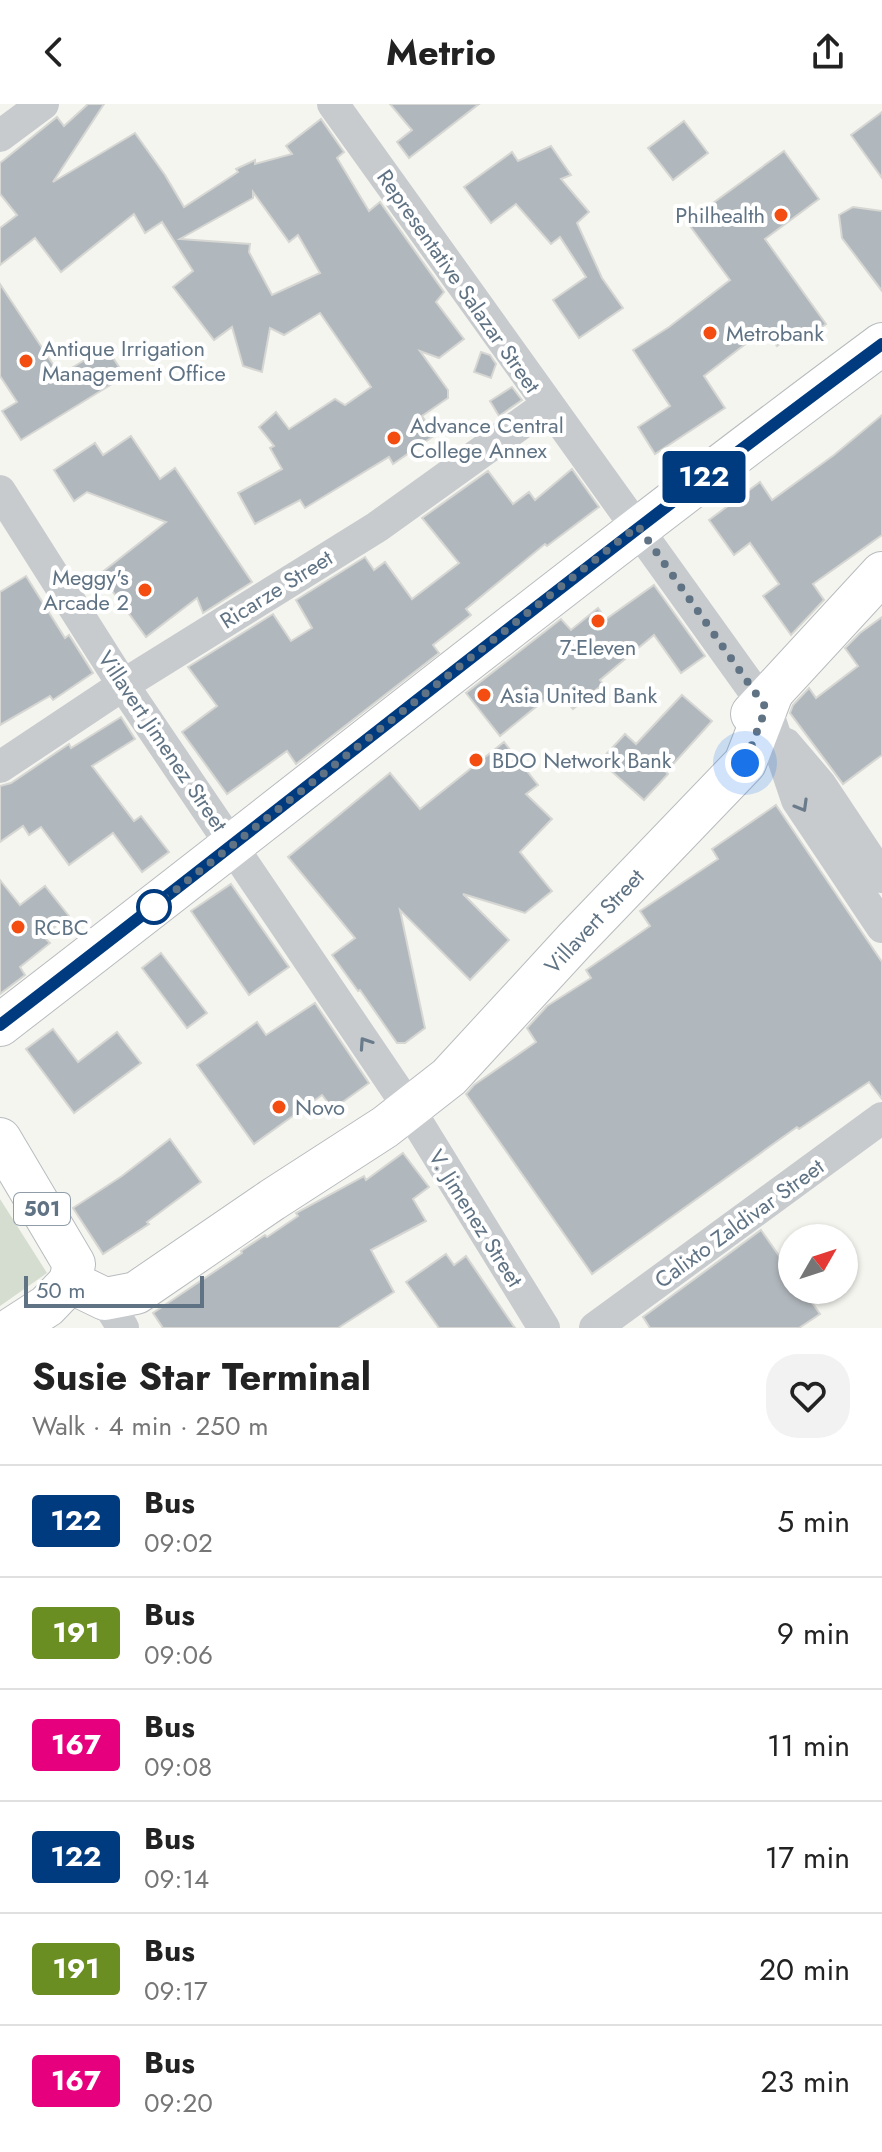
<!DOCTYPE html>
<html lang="en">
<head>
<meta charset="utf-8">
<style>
	:root { --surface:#fff; --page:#f2f2f2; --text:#222; --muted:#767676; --line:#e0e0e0 }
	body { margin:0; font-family:Jost,sans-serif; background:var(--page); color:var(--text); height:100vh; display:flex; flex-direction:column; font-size:30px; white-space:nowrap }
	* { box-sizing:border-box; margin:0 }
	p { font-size:26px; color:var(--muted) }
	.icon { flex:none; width:44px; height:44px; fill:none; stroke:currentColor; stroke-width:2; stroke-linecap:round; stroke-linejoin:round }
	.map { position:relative; height:1224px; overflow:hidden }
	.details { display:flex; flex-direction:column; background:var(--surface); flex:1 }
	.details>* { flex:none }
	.badge { padding:0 16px; border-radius:6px; font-size:28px; line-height:52px }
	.needle { width:52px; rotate:51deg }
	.buttons { position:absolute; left:778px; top:1120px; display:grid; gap:16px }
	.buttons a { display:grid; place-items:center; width:80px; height:80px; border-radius:50%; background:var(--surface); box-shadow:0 2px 6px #0004; font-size:40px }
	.scale { position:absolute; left:24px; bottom:20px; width:180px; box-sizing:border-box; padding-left:8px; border:4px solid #607384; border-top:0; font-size:22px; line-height:28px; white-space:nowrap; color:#607384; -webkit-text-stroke:6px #fff; paint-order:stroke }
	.you { position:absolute; width:40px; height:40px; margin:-20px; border:6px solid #fff; border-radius:50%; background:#1a73e8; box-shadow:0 0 0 12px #1a73e833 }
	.map>.badge { position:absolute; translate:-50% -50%; box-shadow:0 0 0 4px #fff }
	.round { display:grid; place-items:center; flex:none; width:84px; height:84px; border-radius:32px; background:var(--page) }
	.head { display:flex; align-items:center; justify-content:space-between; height:136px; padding:0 32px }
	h1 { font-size:38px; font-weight:700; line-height:60px }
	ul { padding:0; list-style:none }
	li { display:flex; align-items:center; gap:24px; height:112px; padding:0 32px; border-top:2px solid var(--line) }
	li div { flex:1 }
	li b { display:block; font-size:30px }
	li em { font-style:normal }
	li .badge { min-width:88px; font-weight:700; text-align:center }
	header { display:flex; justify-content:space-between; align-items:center; height:104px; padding:0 32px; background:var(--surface); font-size:36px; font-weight:700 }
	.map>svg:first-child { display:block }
</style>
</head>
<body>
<header><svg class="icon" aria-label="back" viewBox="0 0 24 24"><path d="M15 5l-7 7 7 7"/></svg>Metrio<svg class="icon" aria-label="share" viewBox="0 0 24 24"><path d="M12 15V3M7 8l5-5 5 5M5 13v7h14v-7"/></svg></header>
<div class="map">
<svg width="882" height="1224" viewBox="0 0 882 1224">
	<rect width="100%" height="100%" fill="#f5f5f0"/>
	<polygon fill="#d5ddd0" points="0,1095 47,1169 0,1202"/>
	<g fill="#b1b8bd" stroke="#d6d6d3" stroke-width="2" fill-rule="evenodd">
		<path d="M88 0H104L53 78 135 29 165 71 184 103 238 68 236 65 255 56V60L292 50 286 42 321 15 344 48 337 54 369 107 380 98 444 188 436 198 464 235 439 254 420 247 448 286V294L422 312 435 331 393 360 389 353 305 404 300 396 255 420 238 389 282 365 270 344 274 342 259 323 276 308 289 325 335 295 345 301 371 283 320 209 284 231 270 224 262 268 243 262 232 223 214 236 173 183 193 167 162 118 145 129 134 110 61 168 35 134 0 161V124L17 111 0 90V59L57 13 64 22ZM253 88 289 138 298 131 320 169 272 191 249 148 250 140 180 135 253 94Z"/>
		<polygon points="390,0 479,0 409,54 397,38 412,26"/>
		<polygon points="882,8 882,74 851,31"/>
		<polygon points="684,17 708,49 673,76 648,44"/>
		<polygon points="551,42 571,71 561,75 589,108 577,119 602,174 623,204 579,234 553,196 586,173 560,133 551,140 516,100 491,119 464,83 512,48 518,57"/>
		<polygon points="784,47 819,95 765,135 826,220 804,236 798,227 777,242 765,225 704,272 725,304 655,350 638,323 670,302 633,246 669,223 730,176 687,118"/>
		<polygon points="853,103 882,107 882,187 842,134 839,111"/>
		<polygon points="0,180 60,271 106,243 125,272 21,336 2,307 17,298 0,272"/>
		<polygon points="481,248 490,251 496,260 491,274 474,268"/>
		<polygon points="512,283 522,296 499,312 490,297"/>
		<polygon points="882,311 882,431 813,480 824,496 791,531 763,492 779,480 750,439 734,451 709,416 760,378 772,396 834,351"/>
		<polygon points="131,332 160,375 175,364 252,478 203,509 197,494 146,533 100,470 166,418 87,388 74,397 54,366 95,339 103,351"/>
		<polygon points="572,365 599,403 547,442 545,440 466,505 471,511 433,541 439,549 296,660 287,647 227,690 182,628 217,602 188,563 273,510 291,537 312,524 296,496 365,453 374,466 385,458 412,495 459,459 422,414 488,367 513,400 529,388 535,396"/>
		<polygon points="26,472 65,534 69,531 93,569 53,596 50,592 0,621 0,488"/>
		<polygon points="654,481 705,552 681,569 654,531 600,576 603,580 573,605 557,586 500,632 466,589 561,515 571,526 598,504 606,515"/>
		<polygon points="882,513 882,651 843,680 790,609 793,601 809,584 816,594 858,562 845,544 860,529"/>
		<polygon points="682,591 712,617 666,668 668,670 644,696 600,657 625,630 636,640"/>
		<polygon points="121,613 135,635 92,662 134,717 141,712 169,748 142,768 113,729 69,761 41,723 29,731 23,722 0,738 0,682 11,679 69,640 71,644"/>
		<polygon points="504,638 538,681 526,690 552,715 520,748 552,787 525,809 463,790 509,836 470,876 400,806 425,924 405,939 397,939 360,886 358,887 332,851 355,834 288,753 390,669 420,705"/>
		<polygon points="776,701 882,858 882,995 869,978 799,1025 797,1023 592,1170 466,990 474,981 536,938 527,924 547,902 591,874 586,866 650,822 640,807 718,755 712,745"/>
		<polygon points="0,776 20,801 45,782 69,812 43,832 50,839 20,863 25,871 0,890"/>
		<polygon points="231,780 289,863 249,891 191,807"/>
		<polygon points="161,849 207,909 187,924 142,864"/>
		<polygon points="315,899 369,979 333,1005 322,991 254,1040 197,961 257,918 266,931"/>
		<polygon points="53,925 78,958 117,928 141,959 74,1009 26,945"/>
		<polygon points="170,1035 201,1078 147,1118 149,1120 103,1150 73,1104 122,1072"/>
		<polygon points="403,1049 429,1083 413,1095 426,1117 371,1146 394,1188 338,1224 163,1224 153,1209 242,1149 241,1147 265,1131 267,1133 298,1112 296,1109 364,1072 366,1076"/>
		<polygon points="761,1126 792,1170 792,1186 803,1186 820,1210 799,1224 650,1224 643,1213"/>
		<polygon points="446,1150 454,1161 466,1152 515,1224 439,1224 406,1178"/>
	</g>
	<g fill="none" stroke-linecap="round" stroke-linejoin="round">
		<defs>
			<g id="major">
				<polyline points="752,610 882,469"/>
				<path d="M0 921C294 695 584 461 882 240"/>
				<polyline points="0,1035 74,1160 70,1178"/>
				<polyline points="70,1178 105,1195 136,1189 272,1096 385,1023 449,973 576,835 745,659 772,589"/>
				<polyline points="13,1224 47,1202 70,1178"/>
			</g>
		</defs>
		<use href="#major" stroke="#b8bcbf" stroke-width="44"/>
		<g stroke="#c8cbce" stroke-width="32">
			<polyline points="333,0 766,604 797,696 882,823"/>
			<polyline points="0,32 43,0"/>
			<polyline points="0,387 123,581 403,995 544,1224"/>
			<polyline points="786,640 820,680 882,773"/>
			<polyline points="0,663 123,581 377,423 547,301"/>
			<polyline points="105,1195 123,1224"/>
			<polyline points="595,1224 882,1014"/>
		</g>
		<use href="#major" stroke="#fff" stroke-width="42"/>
	</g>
	<defs><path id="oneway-chevron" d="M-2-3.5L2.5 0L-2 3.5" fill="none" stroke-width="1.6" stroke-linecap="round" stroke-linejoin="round" transform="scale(2)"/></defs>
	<g stroke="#6a7c8b">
		<use href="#oneway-chevron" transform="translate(802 702) rotate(60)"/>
		<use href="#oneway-chevron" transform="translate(365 939) rotate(-124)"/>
	</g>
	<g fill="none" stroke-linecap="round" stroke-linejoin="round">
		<defs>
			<path id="line" d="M0 921C295 695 583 461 882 240"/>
		</defs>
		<use href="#line" stroke="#fff" stroke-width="18"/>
		<use href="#line" stroke="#003b80" stroke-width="12"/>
		<polyline stroke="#607384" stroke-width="8" stroke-dasharray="0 14.4" points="154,803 638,422 766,604 745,659"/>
	</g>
	<g fill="#f44d11" stroke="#fff" stroke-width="3">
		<circle cx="781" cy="111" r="8"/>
		<circle cx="710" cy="229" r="8"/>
		<circle cx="26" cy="257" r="8"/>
		<circle cx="394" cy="334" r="8"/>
		<circle cx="145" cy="486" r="8"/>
		<circle cx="598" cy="517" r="8"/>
		<circle cx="484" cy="591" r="8"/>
		<circle cx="476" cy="656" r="8"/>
		<circle cx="18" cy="823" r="8"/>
		<circle cx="279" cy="1003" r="8"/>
	</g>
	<circle fill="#fff" stroke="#003b80" stroke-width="4" cx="154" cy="803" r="16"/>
	<g text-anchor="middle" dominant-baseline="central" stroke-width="8" stroke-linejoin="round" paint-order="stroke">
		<rect fill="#fff" stroke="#909da9" stroke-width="2" x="14" y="1089" width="56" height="32" rx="6"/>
		<g font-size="20" font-weight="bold" fill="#607384">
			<text x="42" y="1105">501</text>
		</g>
		<g font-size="22" fill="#607384" stroke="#fff" text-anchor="start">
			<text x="765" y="111" text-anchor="end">Philhealth</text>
			<text x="726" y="229">Metrobank</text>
			<text x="42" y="244">Antique Irrigation<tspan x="42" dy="25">Management Office</tspan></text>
			<text x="410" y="321">Advance Central<tspan x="410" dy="25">College Annex</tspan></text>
			<text x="129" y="473" text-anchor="end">Meggy's<tspan x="129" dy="25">Arcade 2</tspan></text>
			<text x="598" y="543" text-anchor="middle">7-Eleven</text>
			<text x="500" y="591">Asia United Bank</text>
			<text x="492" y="656">BDO Network Bank</text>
			<text x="34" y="823">RCBC</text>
			<text x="295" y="1003">Novo</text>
		</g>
		<g font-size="22" fill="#607384" stroke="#fff">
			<text transform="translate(459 177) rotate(55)">Representative Salazar Street</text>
			<text transform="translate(276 485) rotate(-32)">Ricarze Street</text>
			<text transform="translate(163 637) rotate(56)">Villavert Jimenez Street</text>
			<text transform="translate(594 817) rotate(-47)">Villavert Street</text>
			<text transform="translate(476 1114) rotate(58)">V. Jimenez Street</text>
			<text transform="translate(739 1119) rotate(-36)">Calixto Zaldivar Street</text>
		</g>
	</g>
</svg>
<div class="buttons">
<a><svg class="needle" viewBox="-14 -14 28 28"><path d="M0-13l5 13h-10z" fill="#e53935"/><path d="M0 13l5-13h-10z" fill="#767676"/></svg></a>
</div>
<div class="scale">50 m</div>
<div class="you" style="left:745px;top:659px"></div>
<b class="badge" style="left:704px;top:373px;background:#003b80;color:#fff">122</b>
</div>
<section class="details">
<div class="head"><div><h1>Susie Star Terminal</h1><p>Walk · 4 min · 250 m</p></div><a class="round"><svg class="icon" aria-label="heart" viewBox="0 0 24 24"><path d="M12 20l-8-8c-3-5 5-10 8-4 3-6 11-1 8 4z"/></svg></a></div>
<ul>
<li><span class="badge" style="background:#003b80;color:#fff">122</span><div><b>Bus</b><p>09:02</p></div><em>5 min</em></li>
<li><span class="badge" style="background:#6b8e23;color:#fff">191</span><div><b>Bus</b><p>09:06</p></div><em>9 min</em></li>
<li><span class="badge" style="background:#e6007e;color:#fff">167</span><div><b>Bus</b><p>09:08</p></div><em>11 min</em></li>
<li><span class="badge" style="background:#003b80;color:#fff">122</span><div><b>Bus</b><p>09:14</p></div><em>17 min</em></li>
<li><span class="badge" style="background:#6b8e23;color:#fff">191</span><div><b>Bus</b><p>09:17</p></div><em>20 min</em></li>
<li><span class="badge" style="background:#e6007e;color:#fff">167</span><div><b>Bus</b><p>09:20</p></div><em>23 min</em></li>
</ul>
</section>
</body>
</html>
